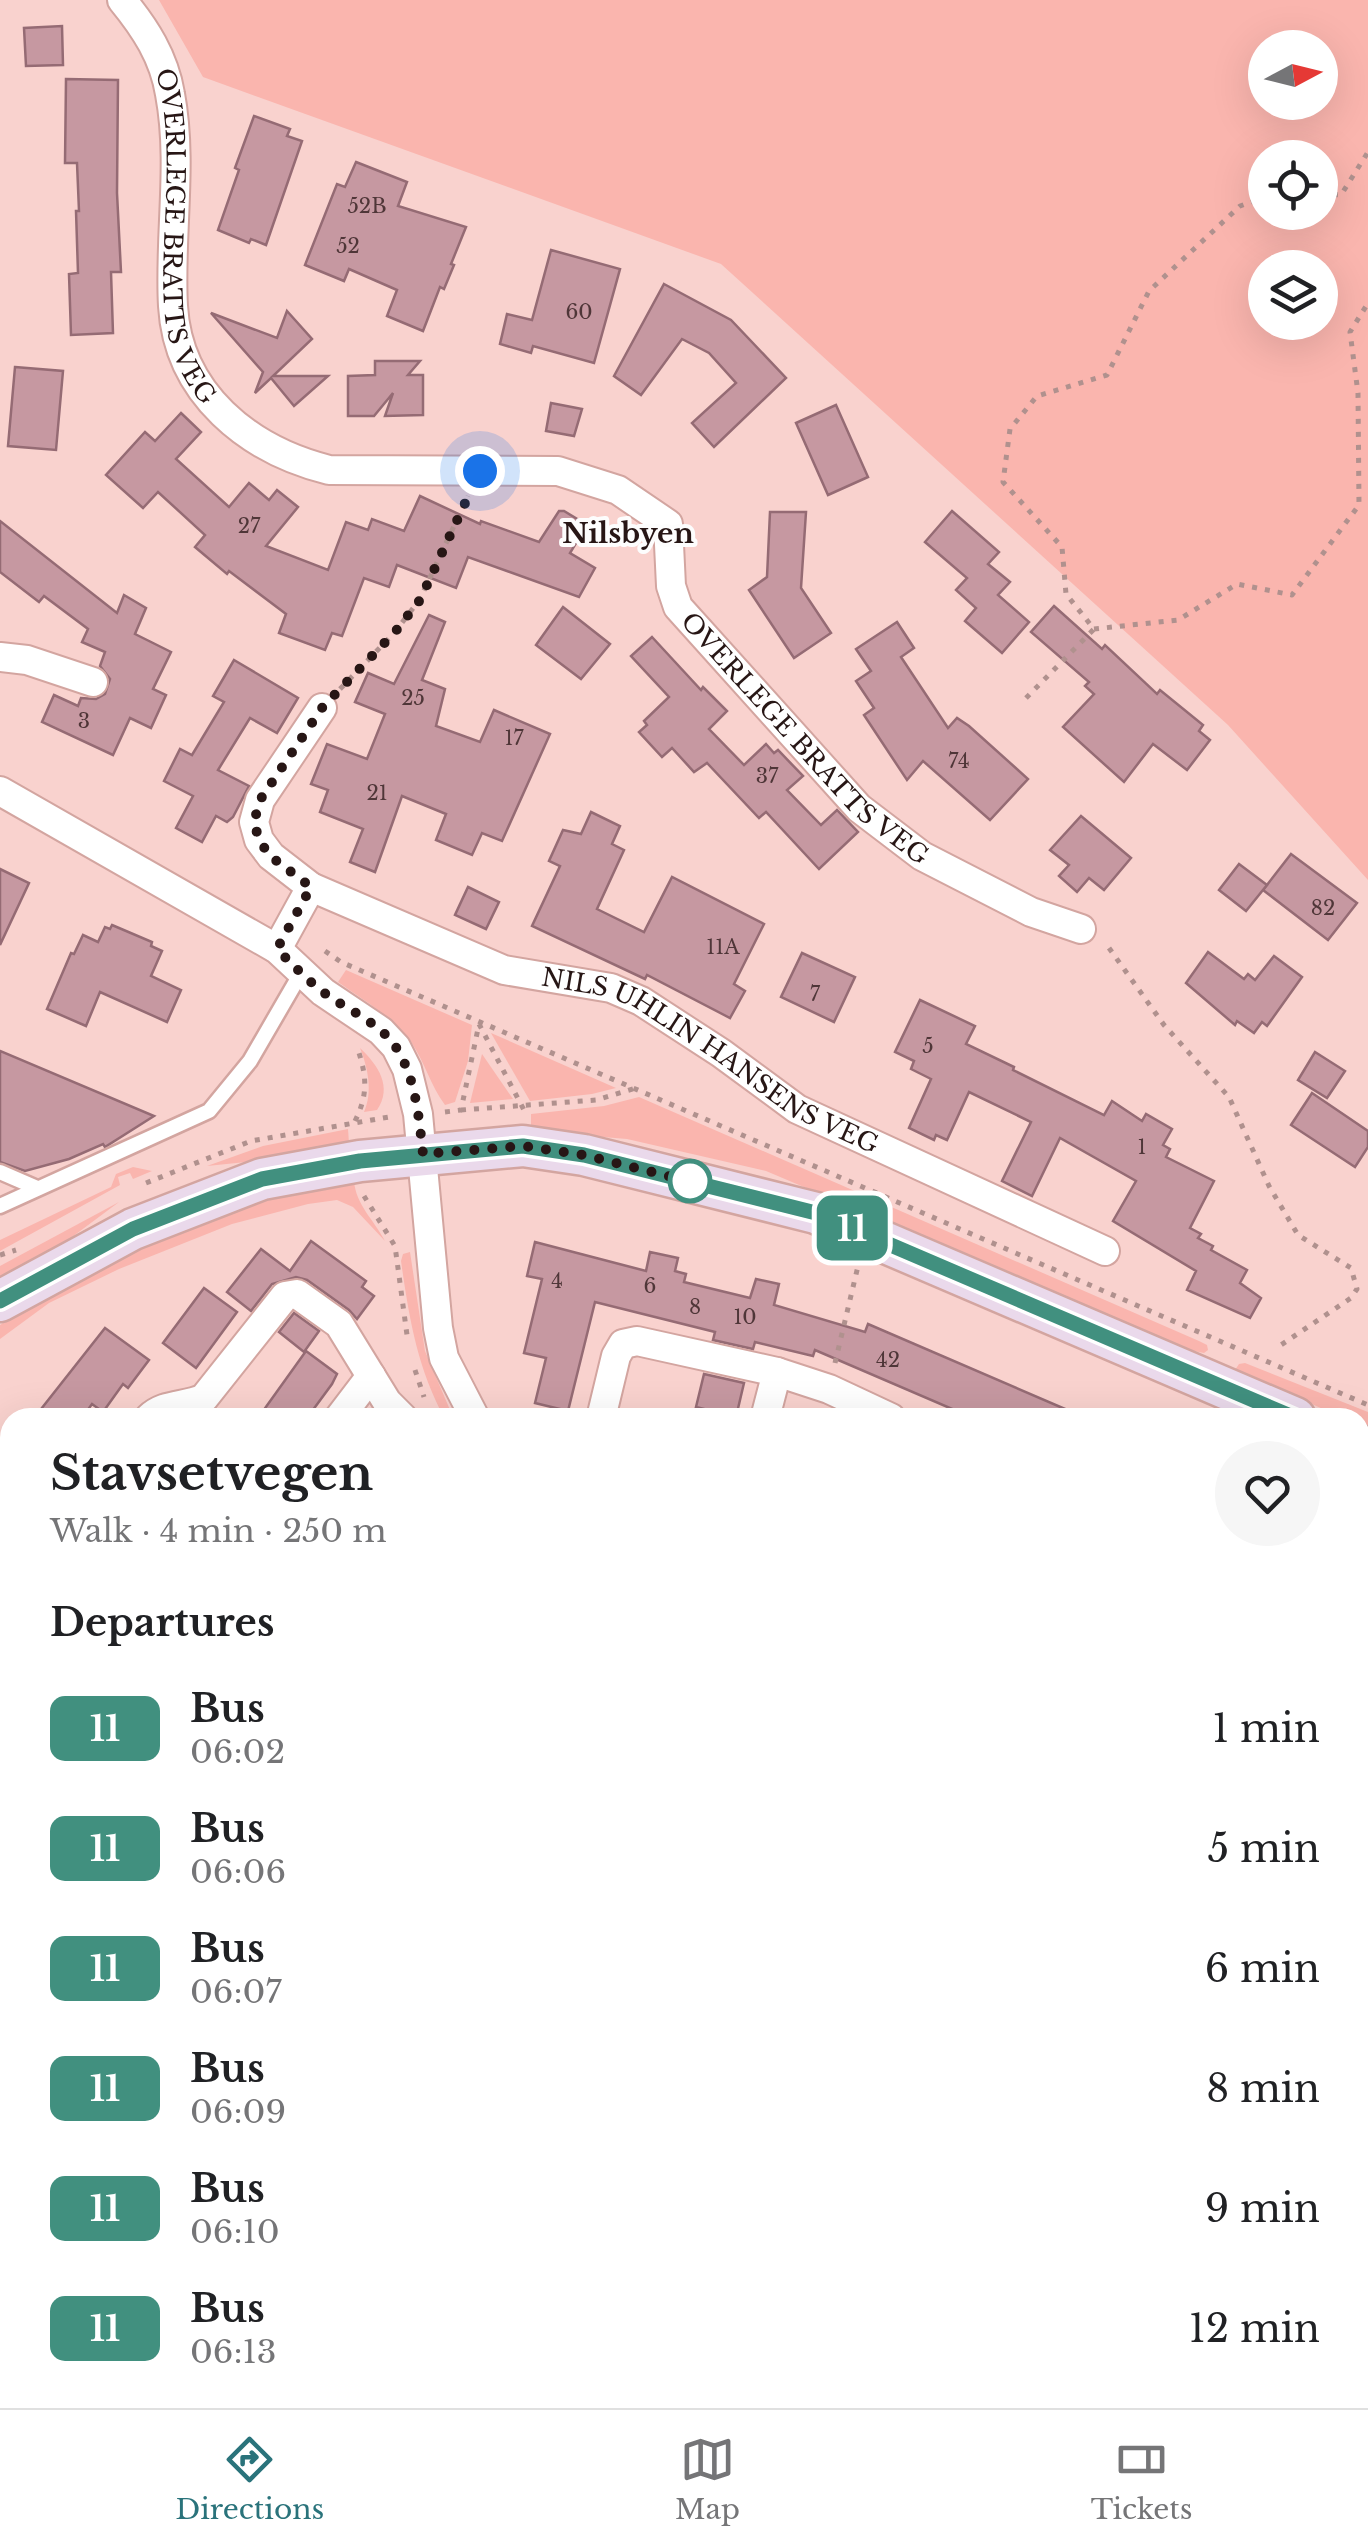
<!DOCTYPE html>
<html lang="en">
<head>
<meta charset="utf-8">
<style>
	:root { --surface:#fff; --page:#f6f6f6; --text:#202124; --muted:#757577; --line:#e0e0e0; --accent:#2a737b }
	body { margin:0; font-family:"Libre Baskerville",serif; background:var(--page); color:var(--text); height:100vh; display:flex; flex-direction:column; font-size:38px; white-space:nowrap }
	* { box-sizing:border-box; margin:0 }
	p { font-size:32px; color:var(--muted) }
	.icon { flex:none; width:55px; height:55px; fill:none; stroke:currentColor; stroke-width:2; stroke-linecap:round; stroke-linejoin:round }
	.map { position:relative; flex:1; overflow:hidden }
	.details { position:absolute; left:0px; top:1408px; width:1370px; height:1002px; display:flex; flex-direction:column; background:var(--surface); border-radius:30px 30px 0 0; box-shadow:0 10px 40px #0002 }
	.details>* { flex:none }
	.badge { padding:0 20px; border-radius:15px; font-size:35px; line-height:65px }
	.needle { width:65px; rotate:83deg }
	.fabs { position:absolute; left:1248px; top:30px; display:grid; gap:20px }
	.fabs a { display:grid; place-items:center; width:90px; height:90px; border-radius:50%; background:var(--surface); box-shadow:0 10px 40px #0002; font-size:50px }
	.you { position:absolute; width:50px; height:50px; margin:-25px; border:8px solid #fff; border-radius:50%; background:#1a73e8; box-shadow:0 0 0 15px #1a73e833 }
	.map>.badge { position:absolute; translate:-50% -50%; box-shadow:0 0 0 5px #fff }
	h2 { padding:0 50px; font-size:38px; line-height:90px }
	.round { display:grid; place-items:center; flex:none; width:105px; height:105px; border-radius:52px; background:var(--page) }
	.headline { display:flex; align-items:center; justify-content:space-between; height:170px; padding:0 50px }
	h1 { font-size:48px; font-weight:700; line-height:75px }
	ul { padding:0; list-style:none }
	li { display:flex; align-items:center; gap:30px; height:120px; padding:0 50px }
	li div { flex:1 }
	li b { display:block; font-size:38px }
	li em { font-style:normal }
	li .badge { min-width:110px; font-weight:700; text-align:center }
	.tab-bar { display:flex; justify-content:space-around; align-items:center; height:140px; border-top:2px solid var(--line); background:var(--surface); font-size:28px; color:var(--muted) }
	.tab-bar a { display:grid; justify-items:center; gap:5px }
	.tab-bar .selected { color:var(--accent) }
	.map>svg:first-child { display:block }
</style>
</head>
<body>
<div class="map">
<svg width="1368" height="2408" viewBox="0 0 1368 2408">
	<rect width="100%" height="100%" fill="#f9d2ce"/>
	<g fill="#fab5ae" fill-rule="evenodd">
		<path d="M159 0H1368V880L1228 725 721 264 203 77ZM1265 48H1320V102H1265ZM1265 158H1320V212H1265ZM1265 268H1320V322H1265Z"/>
		<path d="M346 970 472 1025 468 1061 455 1102 445 1105C430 1085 425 1062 411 1042 393 1017 363 1000 338 982Z"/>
		<polygon points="491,1033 616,1088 592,1094 530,1101"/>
		<path d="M360 1048C378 1065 393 1087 377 1110L364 1112C373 1092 368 1068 360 1048Z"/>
		<polygon points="482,1054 513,1099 470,1103"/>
		<polygon points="639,1097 1199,1341 1207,1345 1208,1350 1204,1353 1189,1350 766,1171 627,1139 531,1131 531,1114 604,1106"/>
		<polygon points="348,1129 349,1143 266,1160 207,1166 263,1146"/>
		<polygon points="133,1167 152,1171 133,1179 130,1173 118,1177 120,1185 0,1251 0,1240 111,1187 116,1174"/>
		<path d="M354 1181C356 1205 374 1220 385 1241L353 1207 337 1200 308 1204 232 1224 119 1269 49 1303 0 1339V1325L91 1268 253 1198Z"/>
		<polygon points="119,1202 60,1246 0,1282 0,1266"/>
		<path d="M410 1252 425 1351 453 1417H444C417 1367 409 1317 401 1261L403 1254Z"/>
		<polygon points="1245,1363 1368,1412 1368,1430 1360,1426 1360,1418 1341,1417 1235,1370 1239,1364"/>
		<polygon points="1368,1882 1368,2062 1360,2078 1360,1900"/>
		<polygon points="10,2217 10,2400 99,2400 105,2408 16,2408 0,2397 0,2228"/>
		<polygon points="109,2400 228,2400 229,2408 117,2408"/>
		<polygon points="1018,2400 1231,2400 1236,2408 1011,2408"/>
	</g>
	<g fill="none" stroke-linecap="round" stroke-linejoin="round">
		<g stroke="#818eb4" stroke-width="9">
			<polyline points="1360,1992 1368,1987"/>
			<polyline points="1065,2408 1069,2400"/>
		</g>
	</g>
	<g fill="#c698a1" stroke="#956b74" stroke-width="2.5">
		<polygon points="62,26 63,65 26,66 24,28"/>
		<polygon points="66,79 118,80 117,193 121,272 111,272 113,333 71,335 69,274 78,273 76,211 79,211 77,163 65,163"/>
		<polygon points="254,116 290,129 287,136 302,141 266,245 251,239 249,243 218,230 239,170 235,168"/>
		<polygon points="356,162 407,182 398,206 466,227 451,264 454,265 444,289 440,287 423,331 387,316 397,290 349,269 344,281 305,265 337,184 345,187"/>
		<polygon points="551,250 620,269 594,363 533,346 531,353 500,344 507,314 532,320"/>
		<polygon points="664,284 731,320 786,378 714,447 692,423 736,383 709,353 682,339 641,395 614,376"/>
		<polygon points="287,311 312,339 273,376 328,376 294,406 271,378 255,393 263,372 211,313 277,338"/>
		<polygon points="375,361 420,361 408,375 423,375 423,415 385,416 393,393 374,416 348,416 348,376 375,375"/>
		<polygon points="15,367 63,371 56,450 8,446"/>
		<polygon points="551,403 582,409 574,436 546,431"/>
		<polygon points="836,405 868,477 828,495 796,423"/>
		<polygon points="181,413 201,432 176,459 229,507 249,483 269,500 277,490 298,507 266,546 328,570 346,522 368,530 372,519 404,531 420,496 480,524 481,521 539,542 559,511 564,511 587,525 570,553 595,568 579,597 468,557 456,588 397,565 389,587 364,578 342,636 332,633 325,650 279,633 286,614 229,571 227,574 195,547 205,535 158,492 143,508 106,475 145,432 155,441"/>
		<polygon points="952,511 999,552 988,564 1010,582 998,595 1029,622 1002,653 965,621 976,608 956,590 967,578 925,542"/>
		<polygon points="770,512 806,512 801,588 831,633 794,658 749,590 767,577"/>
		<polygon points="0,521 117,613 124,595 146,608 135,634 171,652 153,689 166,695 151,728 130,718 113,755 42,722 54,695 78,706 81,698 96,699 105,694 110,679 100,666 105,652 82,642 88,629 44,596 39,602 0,572"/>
		<polygon points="1054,606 1102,649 1105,645 1157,694 1160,690 1203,725 1199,731 1210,740 1187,770 1153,744 1124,782 1063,727 1094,694 1085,686 1089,682 1031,632"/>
		<polygon points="563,607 610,644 581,679 536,645"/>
		<polygon points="429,615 445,622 422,680 445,689 436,726 480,742 494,710 550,734 502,841 482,833 472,855 436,840 446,814 402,796 375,872 350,862 363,829 320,812 328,790 311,784 327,744 367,759 385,714 355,702 368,673 394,684"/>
		<polygon points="897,622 914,648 901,657 948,728 957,718 969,726 1028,779 990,820 923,761 907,780 864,715 874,708 856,681 871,671 856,649"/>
		<polygon points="652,637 701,690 703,687 727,711 709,729 744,765 766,744 774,753 778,750 803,776 787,790 821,825 837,810 858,832 819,869 766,812 759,818 707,763 694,772 672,748 662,757 639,732 647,725 644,721 669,697 631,656"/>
		<polygon points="234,660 298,698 277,733 250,718 218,770 249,786 233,817 227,822 216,816 202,842 176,828 193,796 164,781 180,749 192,755 224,702 213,696"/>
		<polygon points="591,812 620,826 612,844 624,850 597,909 644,932 672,877 764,924 734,984 745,991 730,1018 647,975 645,979 532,926 560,866 549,861 563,830 581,834"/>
		<polygon points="1081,816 1131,858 1104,890 1089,878 1077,892 1059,876 1069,865 1050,850"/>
		<polygon points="1291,854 1357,903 1328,940 1263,890"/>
		<polygon points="1239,864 1267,885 1246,911 1219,890"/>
		<polygon points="0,869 29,883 0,945"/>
		<polygon points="468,887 499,902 486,929 455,915"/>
		<polygon points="112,925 152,942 151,946 162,951 151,976 181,990 167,1022 100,992 86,1026 47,1009 71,953 74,954 83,935 98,942 105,927 110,929"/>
		<polygon points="1208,952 1244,979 1248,974 1255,980 1274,956 1302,977 1267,1026 1262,1022 1254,1033 1237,1021 1235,1025 1186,983"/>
		<polygon points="802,953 855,977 834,1022 781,997"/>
		<polygon points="920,1000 975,1026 966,1044 1014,1067 1013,1070 1104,1115 1112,1101 1142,1121 1146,1114 1172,1129 1163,1145 1170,1149 1166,1157 1214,1181 1190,1228 1201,1234 1198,1238 1213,1246 1211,1250 1247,1270 1240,1283 1261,1298 1250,1318 1187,1290 1196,1271 1113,1221 1136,1181 1060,1138 1032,1196 1002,1181 1031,1122 969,1092 947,1140 936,1135 934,1140 909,1128 931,1079 911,1069 914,1061 895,1052"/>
		<polygon points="0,1051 154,1116 105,1147 103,1144 69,1159 25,1171 0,1162"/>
		<polygon points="1315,1052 1345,1071 1327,1098 1298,1080"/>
		<polygon points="1312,1093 1368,1131 1368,1147 1355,1167 1291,1125"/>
		<polygon points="311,1241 366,1281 362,1287 374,1296 357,1319 349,1310 307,1280 296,1277 272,1284 251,1311 227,1292 261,1249 290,1271"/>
		<polygon points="535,1242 646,1271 650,1252 678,1258 675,1271 686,1274 684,1282 750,1298 756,1279 779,1284 774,1305 865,1332 868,1324 1086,1418 973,1418 815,1350 813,1356 755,1342 753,1349 713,1340 715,1332 595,1302 568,1411 535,1403 546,1358 524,1353 542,1279 527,1276"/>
		<polygon points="204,1288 237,1312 196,1368 163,1343"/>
		<polygon points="294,1313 319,1331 304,1352 279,1332"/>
		<polygon points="105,1328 149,1360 128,1388 123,1384 103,1412 92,1404 82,1418 34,1418"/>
		<polygon points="306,1351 337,1374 332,1384 307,1418 258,1418"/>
		<polygon points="704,1374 744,1383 736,1417 696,1407"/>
	</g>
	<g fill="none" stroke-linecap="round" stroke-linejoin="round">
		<defs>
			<g id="lane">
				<polyline points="0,1172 37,1188"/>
				<polyline points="0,1206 209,1111 250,1061 301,973"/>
				<polyline points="0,1927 10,1944"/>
				<polyline points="0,2003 10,1998"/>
				<polyline points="394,2400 397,2408"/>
			</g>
			<g id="street">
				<path id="s1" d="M122 0C145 28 164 57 170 94 183 163 169 236 173 306 178 394 249 450 329 470L558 471 618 490 668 524 671 586 678 607 859 808 922 856 1031 912 1081 929"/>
				<polyline points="0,657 27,660 93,682"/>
				<path id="s2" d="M322 708 260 800 254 822 259 840 271 856 311 887 504 970 611 988 641 1001 721 1053 797 1109 1105 1251"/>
				<polyline points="0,791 277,949 323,992 381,1031 396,1047 407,1069 418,1114 438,1328 444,1358 475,1418"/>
				<polyline points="277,949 311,887"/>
				<path d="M149 1418C164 1403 186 1407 204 1398L285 1296 297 1294 339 1324 387 1402 403 1418"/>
				<polyline points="339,1418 371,1376"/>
				<polyline points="601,1418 616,1356 623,1344 637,1341 777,1372 829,1389 891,1418"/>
				<polyline points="765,1418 777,1372"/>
				<polyline points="1360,2303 1368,2293"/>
				<polyline points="539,2408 544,2400"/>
				<polyline points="1269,2408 1277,2400"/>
			</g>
			<g id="secondary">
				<polyline points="0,1301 133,1229 262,1179 360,1161 523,1146 584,1155 816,1213 1295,1418"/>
				<polyline points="1360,1446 1368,1449"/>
				<polyline points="0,1774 10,1791"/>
				<polyline points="245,2400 246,2408"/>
			</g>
		</defs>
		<use href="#lane" stroke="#d3a5a0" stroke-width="19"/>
		<use href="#street" stroke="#d3a5a0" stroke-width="32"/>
		<use href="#secondary" stroke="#d3a5a0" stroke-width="45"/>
		<g stroke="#b0918e" stroke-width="5" stroke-dasharray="5 8" stroke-linecap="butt">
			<polyline points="1320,194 1341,195 1368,152"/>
			<polyline points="1094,629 1178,620 1237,584 1292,595 1359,505 1358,393 1350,332 1368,303"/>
			<polyline points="340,689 395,632 420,599 468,496"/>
			<polyline points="1026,698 1094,629 1066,594 1062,547 1003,482 1010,429 1037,396 1107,375 1149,291 1240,206 1265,197"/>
			<polyline points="1109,948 1164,1025 1229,1097 1269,1186 1298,1235 1351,1268 1357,1289 1351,1298 1278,1347"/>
			<polyline points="325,951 341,962 1368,1405"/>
			<polyline points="461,1110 596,1100 636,1088"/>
			<polyline points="445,1112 461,1110 479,1024 525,1112"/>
			<path d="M355 1121C368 1095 367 1077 358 1050"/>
			<polyline points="146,1183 251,1141 389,1117"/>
			<polyline points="364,1196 395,1246 407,1335"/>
			<polyline points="0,1255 16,1250"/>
			<polyline points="835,1363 858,1266"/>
			<polyline points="415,1370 424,1397"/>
			<polyline points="0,1698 10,1714"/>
			<polyline points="0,1846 10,1863"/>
			<polyline points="0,2044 10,2039"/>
			<polyline points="0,2078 10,2074"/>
			<polyline points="284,2400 286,2408"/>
		</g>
		<use href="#lane" stroke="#fff" stroke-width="14"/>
		<use href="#street" stroke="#fff" stroke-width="28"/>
		<use href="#secondary" stroke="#ead9eb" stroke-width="40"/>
	</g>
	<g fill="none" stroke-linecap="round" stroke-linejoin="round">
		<defs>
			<polyline id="line" points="0,1301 133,1229 262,1179 360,1161 523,1146 584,1155 816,1213 1295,1418"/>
		</defs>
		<use href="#line" stroke="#fff" stroke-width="22"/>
		<use href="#line" stroke="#41907f" stroke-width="15"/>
		<path stroke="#271615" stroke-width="10" stroke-dasharray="0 18" d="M480 471 420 600 395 632 322 708 260 800 254 822 259 840 270 856 311 887 277 949C292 964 306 979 323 992 347 1010 380 1022 397 1049 416 1079 419 1119 423 1154L523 1146 584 1155 700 1184 690 1181"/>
	</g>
	<circle fill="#fff" stroke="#41907f" stroke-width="5" cx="690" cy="1181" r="20"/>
	<g text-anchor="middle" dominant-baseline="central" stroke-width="8" stroke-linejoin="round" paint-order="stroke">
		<g font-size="20" fill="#4f3638">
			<text x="367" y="206">52B</text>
			<text x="348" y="246">52</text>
			<text x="579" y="312">60</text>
			<text x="249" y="526">27</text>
			<text x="413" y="698">25</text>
			<text x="84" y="721">3</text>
			<text x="514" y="738">17</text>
			<text x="959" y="761">74</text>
			<text x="767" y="776">37</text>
			<text x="377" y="793">21</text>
			<text x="1323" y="908">82</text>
			<text x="723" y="947">11A</text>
			<text x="815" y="994">7</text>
			<text x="928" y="1046">5</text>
			<text x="1142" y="1147">1</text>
			<text x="557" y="1281">4</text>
			<text x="650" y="1286">6</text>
			<text x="695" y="1307">8</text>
			<text x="745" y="1317">10</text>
			<text x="888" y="1360">42</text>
		</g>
		<g font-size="25" fill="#271615" stroke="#fdfdfd">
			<text stroke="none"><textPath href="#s1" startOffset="252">OVERLEGE BRATTS VEG</textPath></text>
			<text stroke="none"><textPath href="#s1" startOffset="1182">OVERLEGE BRATTS VEG</textPath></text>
			<text stroke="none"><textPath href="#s2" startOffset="662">NILS UHLIN HANSENS VEG</textPath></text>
		</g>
		<g font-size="28" font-weight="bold" fill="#271615" stroke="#fdfdfd">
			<text x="628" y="533">Nilsbyen</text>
		</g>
	</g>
</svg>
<div class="fabs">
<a><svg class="needle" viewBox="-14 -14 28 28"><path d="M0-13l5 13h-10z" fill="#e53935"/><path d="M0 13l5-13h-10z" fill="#757577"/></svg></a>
<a><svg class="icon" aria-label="locate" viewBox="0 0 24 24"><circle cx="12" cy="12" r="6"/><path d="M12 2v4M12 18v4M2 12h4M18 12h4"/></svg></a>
<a><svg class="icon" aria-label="layers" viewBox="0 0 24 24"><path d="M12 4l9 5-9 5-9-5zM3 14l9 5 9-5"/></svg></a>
</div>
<div class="you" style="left:480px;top:471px"></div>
<b class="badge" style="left:852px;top:1228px;background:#41907f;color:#fff">11</b>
<section class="details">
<div class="headline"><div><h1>Stavsetvegen</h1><p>Walk · 4 min · 250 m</p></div><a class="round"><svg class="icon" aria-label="heart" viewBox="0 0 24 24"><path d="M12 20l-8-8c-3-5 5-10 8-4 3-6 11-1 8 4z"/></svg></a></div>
<h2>Departures</h2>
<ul>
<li><span class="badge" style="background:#41907f;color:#fff">11</span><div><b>Bus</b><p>06:02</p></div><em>1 min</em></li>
<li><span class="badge" style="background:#41907f;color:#fff">11</span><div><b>Bus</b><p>06:06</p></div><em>5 min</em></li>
<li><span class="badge" style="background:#41907f;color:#fff">11</span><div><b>Bus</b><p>06:07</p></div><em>6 min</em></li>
<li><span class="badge" style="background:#41907f;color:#fff">11</span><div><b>Bus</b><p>06:09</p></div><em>8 min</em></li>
<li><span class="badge" style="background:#41907f;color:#fff">11</span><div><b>Bus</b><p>06:10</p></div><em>9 min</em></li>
<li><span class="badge" style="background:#41907f;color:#fff">11</span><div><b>Bus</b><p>06:13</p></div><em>12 min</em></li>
</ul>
</section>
</div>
<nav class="tab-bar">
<a class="selected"><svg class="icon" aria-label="directions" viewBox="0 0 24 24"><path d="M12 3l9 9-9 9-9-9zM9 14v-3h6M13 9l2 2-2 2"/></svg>Directions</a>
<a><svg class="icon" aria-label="map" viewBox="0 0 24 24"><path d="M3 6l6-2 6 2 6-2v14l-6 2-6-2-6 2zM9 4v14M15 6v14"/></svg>Map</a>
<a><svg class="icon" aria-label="tickets" viewBox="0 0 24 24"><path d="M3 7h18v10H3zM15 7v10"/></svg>Tickets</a>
</nav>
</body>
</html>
